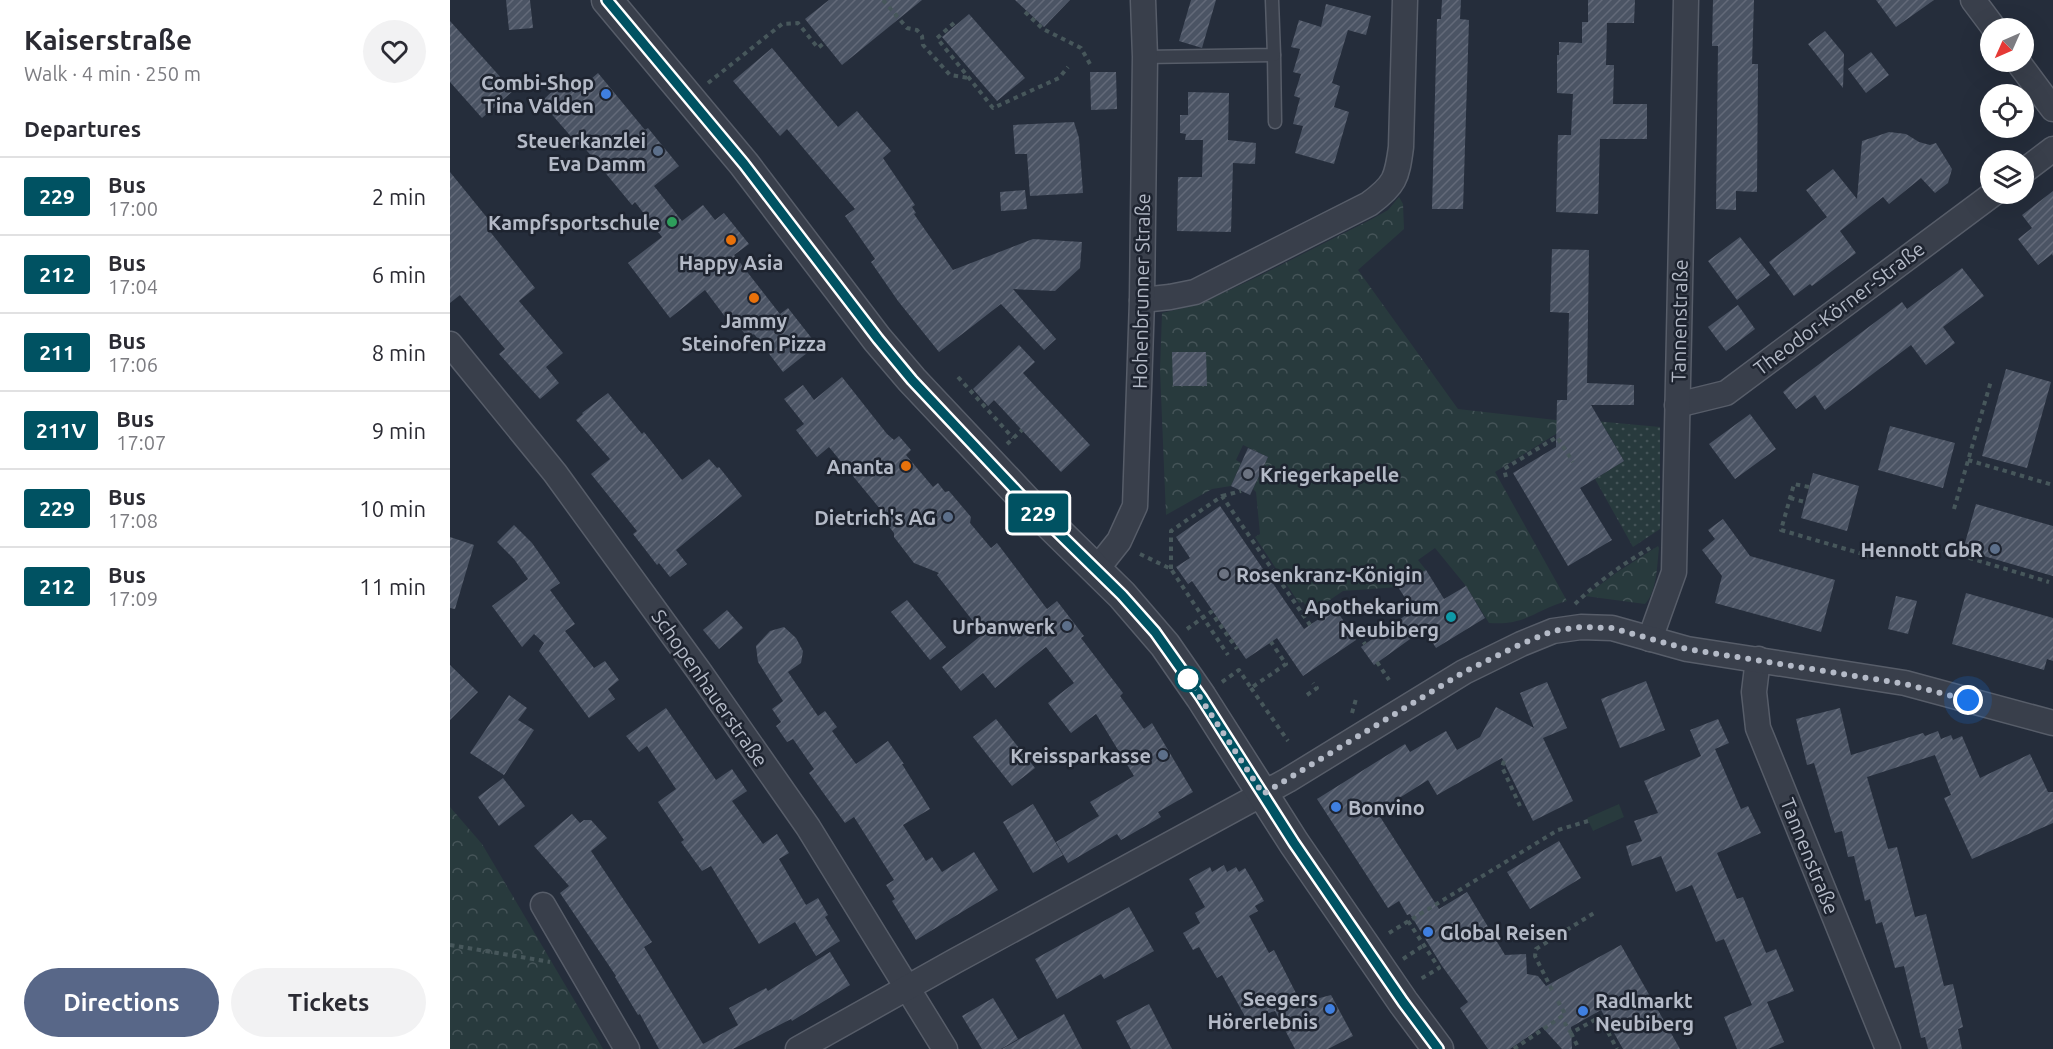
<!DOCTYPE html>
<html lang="en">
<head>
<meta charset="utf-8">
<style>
	:root { --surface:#fff; --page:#f2f2f3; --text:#2b2b33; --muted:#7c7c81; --line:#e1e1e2; --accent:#586788 }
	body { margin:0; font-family:Ubuntu,sans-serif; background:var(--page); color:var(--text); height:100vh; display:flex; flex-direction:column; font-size:22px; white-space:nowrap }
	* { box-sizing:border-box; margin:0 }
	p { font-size:20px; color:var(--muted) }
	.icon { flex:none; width:33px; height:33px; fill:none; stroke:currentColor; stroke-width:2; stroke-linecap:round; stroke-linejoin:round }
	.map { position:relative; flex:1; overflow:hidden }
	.sheet { display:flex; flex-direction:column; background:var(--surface); width:450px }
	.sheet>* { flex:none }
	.badge { padding:0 12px; border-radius:4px; font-size:21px; line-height:39px }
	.needle { width:39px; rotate:225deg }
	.fabs { position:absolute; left:1530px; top:18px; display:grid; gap:12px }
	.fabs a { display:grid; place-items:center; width:54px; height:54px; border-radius:50%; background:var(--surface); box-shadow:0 6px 24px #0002; font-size:30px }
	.you { position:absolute; width:30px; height:30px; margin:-15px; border:4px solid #fff; border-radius:50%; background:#1a73e8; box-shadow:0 0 0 9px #1a73e833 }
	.map>.badge { position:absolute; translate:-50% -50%; box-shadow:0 0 0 3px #fff }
	h2 { padding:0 24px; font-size:22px; line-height:54px }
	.round { display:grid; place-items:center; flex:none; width:63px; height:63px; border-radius:32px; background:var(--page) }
	.head { display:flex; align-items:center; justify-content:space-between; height:102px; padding:0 24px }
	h1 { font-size:28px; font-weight:700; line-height:45px }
	.cta { display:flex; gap:12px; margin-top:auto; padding:12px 24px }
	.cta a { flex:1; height:69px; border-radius:36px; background:var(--accent); color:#fff; font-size:24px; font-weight:700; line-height:69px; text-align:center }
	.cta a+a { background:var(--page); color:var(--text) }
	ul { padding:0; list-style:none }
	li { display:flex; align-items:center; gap:18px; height:78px; padding:0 24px; border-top:2px solid var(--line) }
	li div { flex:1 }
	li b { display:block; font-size:22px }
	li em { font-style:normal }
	li .badge { min-width:66px; font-weight:700; text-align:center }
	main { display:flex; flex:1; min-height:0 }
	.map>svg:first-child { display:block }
</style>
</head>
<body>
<main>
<section class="sheet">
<div class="head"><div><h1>Kaiserstraße</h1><p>Walk · 4 min · 250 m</p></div><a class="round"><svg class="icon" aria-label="heart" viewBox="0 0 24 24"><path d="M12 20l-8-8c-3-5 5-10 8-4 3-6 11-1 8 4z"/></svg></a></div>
<h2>Departures</h2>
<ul>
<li><span class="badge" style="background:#005262;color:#fff">229</span><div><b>Bus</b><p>17:00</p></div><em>2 min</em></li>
<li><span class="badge" style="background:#005262;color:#fff">212</span><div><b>Bus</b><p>17:04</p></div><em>6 min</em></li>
<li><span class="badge" style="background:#005262;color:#fff">211</span><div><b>Bus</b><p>17:06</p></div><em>8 min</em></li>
<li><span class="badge" style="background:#005262;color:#fff">211V</span><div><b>Bus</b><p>17:07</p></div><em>9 min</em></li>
<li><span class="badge" style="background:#005262;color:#fff">229</span><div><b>Bus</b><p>17:08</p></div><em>10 min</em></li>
<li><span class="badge" style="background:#005262;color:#fff">212</span><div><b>Bus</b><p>17:09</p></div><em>11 min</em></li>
</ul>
<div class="cta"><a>Directions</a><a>Tickets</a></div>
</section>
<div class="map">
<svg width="1603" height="1049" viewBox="0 0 1603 1049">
	<defs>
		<pattern id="grass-dots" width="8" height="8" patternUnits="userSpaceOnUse" patternTransform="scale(1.5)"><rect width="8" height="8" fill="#283a3d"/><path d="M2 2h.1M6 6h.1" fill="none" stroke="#455458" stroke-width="1.8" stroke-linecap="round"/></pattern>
		<pattern id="forest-crowns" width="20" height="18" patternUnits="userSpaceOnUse" patternTransform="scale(1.5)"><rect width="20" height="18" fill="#283a3d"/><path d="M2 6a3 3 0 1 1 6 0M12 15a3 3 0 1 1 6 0" fill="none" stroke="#455458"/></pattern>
		<pattern id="building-hatch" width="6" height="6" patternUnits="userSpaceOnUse" patternTransform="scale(1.5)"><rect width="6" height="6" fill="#4b5464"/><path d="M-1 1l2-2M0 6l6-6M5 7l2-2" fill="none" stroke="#636a79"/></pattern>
	</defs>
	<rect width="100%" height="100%" fill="#252d3b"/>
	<polygon fill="url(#grass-dots)" points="1106,420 1145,421 1210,427 1210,529 1183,547 1145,479 1174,461 1157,431 1114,429"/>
	<g fill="url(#forest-crowns)">
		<path d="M949 197 953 204 954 229 908 270 1008 409 1106 420 1114 429 1045 472 1117 601C1085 610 1075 626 1039 623L1016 586 985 548 968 560 976 570 948 587 893 591 862 612 853 602 849 603 805 537 810 534 806 492 803 489 818 457 793 445 786 460 791 463 781 486 762 489 716 515 710 370 712 313 750 304 805 278 922 219 938 210Z"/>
		<path d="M1208 546 1209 548C1207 565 1207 592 1195 604L1135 596 1166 573Z"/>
		<polygon points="0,807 32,844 153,1049 0,1049"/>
	</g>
	<polygon fill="#283a3d" points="1169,804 1174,817 1143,831 1137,818"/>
	<g fill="url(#building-hatch)">
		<polygon points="56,0 80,0 83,28 59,30"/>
		<polygon points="379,0 472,0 392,65 355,19"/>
		<polygon points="565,0 620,0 594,27"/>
		<polygon points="741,0 766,0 752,48 729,41"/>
		<polygon points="992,0 1011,0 1010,19 1019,20 1013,209 982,209 987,19 991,19"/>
		<polygon points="1138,0 1185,0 1184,23 1157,23 1156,65 1164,65 1163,104 1197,104 1197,139 1150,139 1148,214 1106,212 1108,135 1121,135 1123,94 1107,93 1107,55 1109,55 1109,42 1132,43 1132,22 1138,22"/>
		<polygon points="1263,0 1304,0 1302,64 1308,64 1307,192 1286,191 1286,210 1266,209 1268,46 1262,46"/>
		<polygon points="1426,0 1484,0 1446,27"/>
		<polygon points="876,4 921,16 916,35 898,30 882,83 890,86 884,107 899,112 884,164 845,153 853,126 843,124 850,98 844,96 851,74 843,72 850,49 841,47 849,20 871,27"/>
		<polygon points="519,14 575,78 547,101 492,37"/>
		<polygon points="0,21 63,91 32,118 0,82"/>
		<polygon points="1375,31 1394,54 1393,88 1358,44"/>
		<polygon points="322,48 388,127 407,111 441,151 433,158 465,205 462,207 466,213 464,214 503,270 583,239 632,242 630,268 605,291 563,289 606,339 594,350 551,304 489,352 448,301 421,262 425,259 395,216 405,209 337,129 330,136 283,81"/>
		<polygon points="1421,52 1439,75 1416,93 1398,69"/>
		<polygon points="640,72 666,72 667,109 641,110"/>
		<polygon points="148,73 195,130 198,128 229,166 204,186 232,221 253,205 265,220 274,213 299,244 284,255 330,314 338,308 367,345 333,372 304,334 298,338 283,319 279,322 255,290 220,318 178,263 212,237 185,202 182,205 133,146 131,148 91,102 114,80 125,93"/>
		<polygon points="738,92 779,93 778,140 806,143 805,164 783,163 781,232 727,231 728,177 752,177 753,140 735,140 736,134 730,133 730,115 738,115"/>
		<polygon points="624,122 629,138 633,193 580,196 577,154 565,154 563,125"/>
		<polygon points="1439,132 1456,134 1469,142 1480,145 1486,143 1502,169 1498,183 1485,193 1471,178 1439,204 1433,197 1390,231 1406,253 1362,286 1360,284 1344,296 1319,262 1377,217 1356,190 1383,169 1407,199 1412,141"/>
		<polygon points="0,172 43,225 38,229 85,288 69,301 113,353 96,367 109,383 90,399 49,354 55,349 10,295 0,303"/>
		<polygon points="575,190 577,209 551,211 550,192"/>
		<polygon points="1603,191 1603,256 1602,254 1588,265 1568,239 1582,228 1572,215"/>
		<polygon points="1290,237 1320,275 1287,300 1258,261"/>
		<polygon points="1102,249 1139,250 1137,383 1184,385 1184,405 1141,405 1174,461 1130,488 1162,540 1118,566 1063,473 1106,447 1107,400 1117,400 1119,313 1100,312"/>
		<polygon points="1512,268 1534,296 1493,327 1505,343 1476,365 1461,345 1375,410 1365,395 1346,409 1333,392 1340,386 1452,302 1457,309"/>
		<polygon points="1288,305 1305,329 1276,351 1258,327"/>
		<polygon points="569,345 585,362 573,373 640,445 611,472 544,400 538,406 523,389"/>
		<polygon points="722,352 756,352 757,386 723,386"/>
		<polygon points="1556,369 1601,382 1577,468 1532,456"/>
		<polygon points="392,377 437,434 444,440 449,436 461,450 456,455 483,487 488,483 495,492 499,491 521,517 520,523 541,548 547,543 597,609 607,601 634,636 631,638 673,693 670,696 694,729 702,723 743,792 708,812 711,817 671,840 667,834 618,863 606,842 649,816 640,802 684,776 646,714 621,733 598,703 624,683 596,647 545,688 533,673 511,691 492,667 533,634 487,575 489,573 464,563 444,537 444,533 437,524 440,521 379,447 367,457 346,430 354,424 334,399 353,385 364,400"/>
		<polygon points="158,393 192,434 194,432 232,480 259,459 267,468 269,467 292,496 226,550 237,564 220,577 209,563 207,565 194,548 183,534 187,531 141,474 160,459 126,420 133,414 132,413"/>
		<polygon points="1300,414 1326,449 1285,479 1259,444"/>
		<polygon points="1440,426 1505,443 1493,488 1428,470"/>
		<polygon points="798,448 818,457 800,495 781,486"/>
		<polygon points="1363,473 1409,486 1397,531 1351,518"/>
		<polygon points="1526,504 1603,526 1603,576 1513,550"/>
		<polygon points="770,506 854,629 885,608 906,640 853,676 827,638 796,659 742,581 738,584 726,567 740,558 726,537"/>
		<polygon points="1273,519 1300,556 1385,580 1371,632 1265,603 1272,576 1252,550 1265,539 1258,530"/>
		<polygon points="64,525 82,543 110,583 100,590 125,624 115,631 144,668 155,661 169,680 158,689 165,699 139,718 89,651 94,643 84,634 72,647 42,606 78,579 64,559 47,542"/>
		<polygon points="0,537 24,545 5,609 0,608"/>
		<polygon points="976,570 994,599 1016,586 1035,618 986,648 974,629 924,665 911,647 963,610 948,587"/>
		<polygon points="1516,593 1603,618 1603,661 1597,659 1594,670 1502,644"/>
		<polygon points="1446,596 1467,601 1458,634 1438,629"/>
		<polygon points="457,600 496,647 480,660 441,612"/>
		<polygon points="277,610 293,628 269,649 253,630"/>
		<polygon points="334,627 346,638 353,651 351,663 338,672 368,716 375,711 387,727 382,731 406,764 438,741 454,764 452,764 480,809 453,825 476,861 482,857 492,872 524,852 548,890 466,940 442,901 445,899 436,885 444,880 404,817 395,823 359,773 364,769 343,739 337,742 326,726 331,722 322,709 333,701 308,662 306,646 320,631"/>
		<polygon points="0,665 28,692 0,720"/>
		<polygon points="1196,681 1215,730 1170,748 1151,699"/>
		<polygon points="1097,682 1117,728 1093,738 1123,801 1083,821 1052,758 987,795 978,780 927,812 989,909 1017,892 1055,955 1076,954 1077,974 1088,976 1096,986 1171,945 1230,1049 1173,1049 1151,1010 1121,1027 1122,1049 1112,1049 1092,1027 1060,1049 1038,1049 1010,1008 1018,1002 992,966 960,914 957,915 949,901 938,908 867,799 955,744 960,752 996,731 1007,750 1030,737 1046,707 1084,728 1070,693"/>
		<polygon points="59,695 77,708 68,720 84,730 54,775 20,753"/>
		<polygon points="216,708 266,780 282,769 297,791 282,801 313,844 327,834 339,853 329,859 356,905 368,898 378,915 375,917 390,941 366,956 345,922 309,944 261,866 252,871 231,842 234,840 208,802 226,789 197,746 189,752 176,736"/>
		<polygon points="1390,708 1401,755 1473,733 1475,736 1488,731 1491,739 1501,735 1503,740 1512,736 1530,778 1580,754 1598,792 1603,792 1603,823 1522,859 1494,798 1501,795 1485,755 1417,777 1438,849 1447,847 1465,917 1476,914 1494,986 1503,984 1513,1027 1508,1029 1512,1049 1478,1049 1475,1037 1471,1038 1454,966 1445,968 1432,922 1426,924 1420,899 1415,901 1404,856 1398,857 1392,831 1385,833 1364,763 1357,765 1346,719"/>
		<polygon points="546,719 585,768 562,786 523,737"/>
		<polygon points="1268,719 1279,743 1265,749 1291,809 1298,806 1311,833 1267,853 1287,899 1293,897 1316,953 1326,949 1344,991 1317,1002 1334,1042 1318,1049 1287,1049 1274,1017 1302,1005 1274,939 1266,942 1242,885 1226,892 1211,856 1182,866 1176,846 1192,841 1184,821 1208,813 1194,781 1251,756 1240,730"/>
		<polygon points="53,778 75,806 49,826 28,797"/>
		<polygon points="583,804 613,855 583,873 553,822"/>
		<polygon points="122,814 130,823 134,820 141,820 157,838 141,851 202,942 194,947 253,1044 288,1025 279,1008 316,988 318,991 380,952 400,985 342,1021 341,1019 283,1049 209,1049 190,1014 188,1015 165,977 166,976 110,893 119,886 84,846"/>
		<polygon points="1109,841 1131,878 1080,909 1057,872"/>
		<polygon points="774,865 777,872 786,867 789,872 795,868 801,878 814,901 805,906 808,911 799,916 819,953 824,950 851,1003 881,995 903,1036 878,1049 845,1049 825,1011 797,1020 772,975 767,978 749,947 743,950 733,933 750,923 745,913 755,907 739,879 760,867 762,872"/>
		<polygon points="679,907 704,951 654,979 651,974 607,999 585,959"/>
		<polygon points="543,998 568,1039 551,1049 532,1049 512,1016"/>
		<polygon points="699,1004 722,1049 681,1049 666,1021"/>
		<polygon points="614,1014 632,1049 552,1049"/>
	</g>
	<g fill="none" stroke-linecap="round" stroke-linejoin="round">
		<defs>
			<g id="service">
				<polyline points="824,55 825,122"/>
				<polyline points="695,57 824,55 822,0"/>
			</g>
			<g id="minor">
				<polyline points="1523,0 1544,28"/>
				<polyline points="1568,62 1603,109"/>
				<polyline points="1574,171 1603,149"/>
				<path d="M692 300 720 297 745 292 919 204C945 185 947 178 951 147L955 0"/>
				<polyline points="0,344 105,473 249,671 358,827 495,1049"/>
				<polyline points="1227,405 1276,393 1543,194"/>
				<polyline points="646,570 669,541 685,506 692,300 695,57 693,0"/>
				<polyline points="1200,639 1224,572 1236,0"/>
				<polyline points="1308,659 1304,692 1308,728 1438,1049"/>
				<polyline points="93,905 177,1049"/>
				<polyline points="348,1049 505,961 838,780 1014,672 1071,644 1103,631 1131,627 1162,628 1237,649 1455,683 1603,723"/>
			</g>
			<polyline id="tertiary" points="157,0 294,164 427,339 462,380 576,501 672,595 715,645 751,697 844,843 953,1002 988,1049"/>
		</defs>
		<use href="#service" stroke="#575d69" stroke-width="15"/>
		<use href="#minor" stroke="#575d69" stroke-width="27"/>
		<use href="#tertiary" stroke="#575d69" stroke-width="33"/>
		<g stroke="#47575b" stroke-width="4" stroke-dasharray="4.5 4.5" stroke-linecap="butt">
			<polyline points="433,0 457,28 467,30 472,36 473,45 500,75 519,78"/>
			<polyline points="575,12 593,29 631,48 640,64"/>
			<polyline points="504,23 487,38 543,108 609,78 618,67"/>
			<polyline points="258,83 332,24 348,23 368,48 374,43"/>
			<polyline points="508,377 563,438"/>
			<polyline points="557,444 572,430"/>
			<polyline points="1518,460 1603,485"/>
			<polyline points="1056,477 1054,469 1107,437 1123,462"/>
			<polyline points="1359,487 1344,484 1331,530 1423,557"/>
			<polyline points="772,496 791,491"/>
			<polyline points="1340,498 1355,502"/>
			<polyline points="1504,509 1541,381"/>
			<polyline points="1493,550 1599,582"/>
			<polyline points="690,554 721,569 778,655"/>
			<polyline points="721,569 721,531 772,496 860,625"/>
			<path d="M1125 604C1147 582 1173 564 1200 548"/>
			<polyline points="897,627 901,624 915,644"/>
			<polyline points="737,629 761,612 787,649"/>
			<polyline points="927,662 939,680"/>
			<polyline points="772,682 789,670 801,688 836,664 821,642"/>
			<polyline points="801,688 838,741"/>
			<polyline points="857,695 867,688 863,683"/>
			<polyline points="902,713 906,699"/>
			<polyline points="1054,761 1052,767 1070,806"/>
			<polyline points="958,921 989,968 969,980"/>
			<polyline points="939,933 1108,830 1138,821"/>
			<polyline points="0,945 100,962"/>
			<polyline points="953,959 974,945"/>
			<polyline points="1102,990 1085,956 1086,949 1144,913"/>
			<polyline points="1108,1001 1115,1014 1111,1017"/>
			<polyline points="1121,1033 1129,1049"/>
			<polyline points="1064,1049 1111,1017 1121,1033 1150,1017 1167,1049"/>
		</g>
		<use href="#service" stroke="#393f4b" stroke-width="12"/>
		<use href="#minor" stroke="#393f4b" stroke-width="24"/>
		<use href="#tertiary" stroke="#393f4b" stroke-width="30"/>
	</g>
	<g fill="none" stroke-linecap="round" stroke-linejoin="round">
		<defs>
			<polyline id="line" points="157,0 294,164 428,339 462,380 576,501 672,595 705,632 751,697 844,843 953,1002 988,1049"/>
		</defs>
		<use href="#line" stroke="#fff" stroke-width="14"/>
		<use href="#line" stroke="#005262" stroke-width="9"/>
		<polyline stroke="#b4bac7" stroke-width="6" stroke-dasharray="0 10.8" points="738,679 813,794 1014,672 1071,644 1103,631 1131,627 1162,628 1237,649 1455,684 1518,700"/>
	</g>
	<g fill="#3f7fe0" stroke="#1e2430" stroke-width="2">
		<circle cx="156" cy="94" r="6"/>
		<circle cx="886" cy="807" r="6"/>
		<circle cx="978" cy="932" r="6"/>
		<circle cx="880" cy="1009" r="6"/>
		<circle cx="1133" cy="1011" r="6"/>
	</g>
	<g fill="#5c6f8a" stroke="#1e2430" stroke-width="2">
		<circle cx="208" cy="151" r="6"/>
		<circle cx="498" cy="517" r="6"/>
		<circle cx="1545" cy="549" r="6"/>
		<circle cx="617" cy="626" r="6"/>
		<circle cx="713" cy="755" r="6"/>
	</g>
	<circle fill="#2e9e5b" stroke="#1e2430" stroke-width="2" cx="222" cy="222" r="6"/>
	<g fill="#e8710a" stroke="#1e2430" stroke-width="2">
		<circle cx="281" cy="240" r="6"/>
		<circle cx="304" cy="298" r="6"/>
		<circle cx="456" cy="466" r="6"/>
	</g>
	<g fill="#6b7280" stroke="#1e2430" stroke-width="2">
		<circle cx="798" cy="474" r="6"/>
		<circle cx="774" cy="574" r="6"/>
	</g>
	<circle fill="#0f9aa8" stroke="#1e2430" stroke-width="2" cx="1001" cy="617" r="6"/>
	<circle fill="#fff" stroke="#005262" stroke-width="3" cx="738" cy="679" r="12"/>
	<g text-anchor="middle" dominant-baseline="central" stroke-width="5" stroke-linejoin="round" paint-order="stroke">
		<g font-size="20" font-weight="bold" fill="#b4bac7" stroke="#1e2430" text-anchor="end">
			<text x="144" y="82">Combi-Shop<tspan x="144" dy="23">Tina Valden</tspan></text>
			<text x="196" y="140">Steuerkanzlei<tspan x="196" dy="23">Eva Damm</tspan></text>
			<text x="210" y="222">Kampfsportschule</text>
			<text x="281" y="262" text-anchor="middle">Happy Asia</text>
			<text x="304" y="320" text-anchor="middle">Jammy<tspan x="304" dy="23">Steinofen Pizza</tspan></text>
			<text x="444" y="466">Ananta</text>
			<text x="810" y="474" text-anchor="start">Kriegerkapelle</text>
			<text x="486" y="517">Dietrich's AG</text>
			<text x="1533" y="549">Hennott GbR</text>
			<text x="786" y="574" text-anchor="start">Rosenkranz-Königin</text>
			<text x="989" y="606">Apothekarium<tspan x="989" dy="23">Neubiberg</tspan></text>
			<text x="605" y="626">Urbanwerk</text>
			<text x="701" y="755">Kreissparkasse</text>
			<text x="898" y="807" text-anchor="start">Bonvino</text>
			<text x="990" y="932" text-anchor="start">Global Reisen</text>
			<text x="868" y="998">Seegers<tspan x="868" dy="23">Hörerlebnis</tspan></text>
			<text x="1145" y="1000" text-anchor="start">Radlmarkt<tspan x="1145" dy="23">Neubiberg</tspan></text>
		</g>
		<g font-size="20" fill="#b4bac7" stroke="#1e2430">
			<text transform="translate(691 291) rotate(-89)">Hohenbrunner Straße</text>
			<text transform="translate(1389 308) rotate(-37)">Theodor-Körner-Straße</text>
			<text transform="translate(1229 321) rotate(-89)">Tannenstraße</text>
			<text transform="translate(260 688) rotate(55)">Schopenhauerstraße</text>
			<text transform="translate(1360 856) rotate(68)">Tannenstraße</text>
		</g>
	</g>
</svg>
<div class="fabs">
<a><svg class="needle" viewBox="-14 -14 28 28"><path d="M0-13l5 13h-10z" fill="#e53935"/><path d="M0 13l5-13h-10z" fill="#7c7c81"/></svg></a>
<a><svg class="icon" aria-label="locate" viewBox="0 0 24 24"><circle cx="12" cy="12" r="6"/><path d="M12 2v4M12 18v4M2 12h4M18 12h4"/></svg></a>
<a><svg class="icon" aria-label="layers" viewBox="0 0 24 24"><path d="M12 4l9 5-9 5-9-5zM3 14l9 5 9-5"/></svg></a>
</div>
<div class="you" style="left:1518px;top:700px"></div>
<b class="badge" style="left:588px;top:513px;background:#005262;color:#fff">229</b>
</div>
</main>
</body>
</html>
